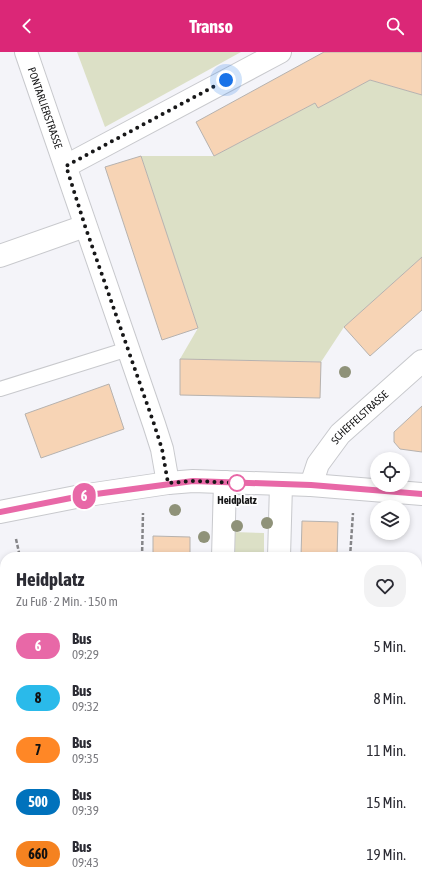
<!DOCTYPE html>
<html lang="de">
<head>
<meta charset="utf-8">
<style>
	:root { --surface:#fff; --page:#f2f2f3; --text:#2b2b33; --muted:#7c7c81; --accent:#db2777 }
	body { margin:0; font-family:"Asap Condensed",sans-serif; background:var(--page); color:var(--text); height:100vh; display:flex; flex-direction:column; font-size:15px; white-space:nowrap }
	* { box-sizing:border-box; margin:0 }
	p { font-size:13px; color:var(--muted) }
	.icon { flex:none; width:22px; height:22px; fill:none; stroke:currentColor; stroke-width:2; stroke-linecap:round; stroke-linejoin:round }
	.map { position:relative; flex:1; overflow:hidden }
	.panel { position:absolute; left:0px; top:500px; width:422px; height:336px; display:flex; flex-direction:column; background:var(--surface); border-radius:16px 16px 0 0; box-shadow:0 2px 6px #0003 }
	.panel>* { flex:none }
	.badge { padding:0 8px; border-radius:13px; font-size:14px; line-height:26px }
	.buttons { position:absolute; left:370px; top:400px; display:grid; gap:8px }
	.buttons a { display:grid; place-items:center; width:40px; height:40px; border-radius:50%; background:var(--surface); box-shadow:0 2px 6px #0003; font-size:20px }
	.you { position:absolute; width:20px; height:20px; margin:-10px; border:3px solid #fff; border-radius:50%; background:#1a73e8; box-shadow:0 0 0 6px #1a73e833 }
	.map>.badge { position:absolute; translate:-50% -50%; box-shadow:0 0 0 2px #fff }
	.round { display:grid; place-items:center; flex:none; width:42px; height:42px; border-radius:16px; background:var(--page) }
	.head { display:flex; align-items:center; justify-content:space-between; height:68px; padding:0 16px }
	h1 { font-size:19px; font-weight:700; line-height:30px }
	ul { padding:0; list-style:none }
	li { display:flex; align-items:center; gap:12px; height:52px; padding:0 16px }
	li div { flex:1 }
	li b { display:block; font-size:15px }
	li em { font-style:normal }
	li .badge { min-width:44px; font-weight:700; text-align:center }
	header { display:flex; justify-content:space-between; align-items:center; height:52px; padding:0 16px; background:var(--accent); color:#fff; font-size:18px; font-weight:700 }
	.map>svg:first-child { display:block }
</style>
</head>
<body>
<header><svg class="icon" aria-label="back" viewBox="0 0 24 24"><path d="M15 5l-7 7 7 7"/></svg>Transo<svg class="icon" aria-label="search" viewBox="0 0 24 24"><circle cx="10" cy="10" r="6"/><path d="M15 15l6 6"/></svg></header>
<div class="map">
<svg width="422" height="836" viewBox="0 0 422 836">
	<rect width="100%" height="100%" fill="#f4f4f9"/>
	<g fill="#dce0c6">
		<polygon points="77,0 241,0 105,75"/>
		<polygon points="370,28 422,43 422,205 344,275 321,310 180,307 198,276 141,104 214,104 315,51 318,56"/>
		<polygon points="233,480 264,481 264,505 232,505"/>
	</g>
	<g fill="#f7d4b5" stroke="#b6b2af">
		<polygon points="324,0 422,0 422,43 370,28 318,56 315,51 214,104 196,70"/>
		<polygon points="141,104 198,276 162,288 105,115"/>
		<polygon points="422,205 422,258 370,304 344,275"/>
		<polygon points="180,307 321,310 320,346 180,343"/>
		<polygon points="109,332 124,377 41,406 25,362"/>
		<polygon points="422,354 422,400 400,397 394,390 394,380"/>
		<polygon points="302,469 338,470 337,505 301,505"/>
		<polygon points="153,484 190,485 190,505 153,505"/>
	</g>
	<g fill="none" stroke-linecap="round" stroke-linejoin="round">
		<defs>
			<polyline id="lane" points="0,337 128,297"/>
			<g id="street">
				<path id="s1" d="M26 0 154 372 162 397 168 431"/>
				<polyline points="66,114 280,0"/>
				<polyline points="0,204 85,174"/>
				<path id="s2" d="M311 433 318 412 340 382 422 309"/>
				<polyline points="223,505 225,430"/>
				<polyline points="279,505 281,433"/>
				<polyline points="417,744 422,745"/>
				<polyline points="0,746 5,745"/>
				<polyline points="239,836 239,831"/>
			</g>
			<polyline id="secondary" points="0,460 81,444 168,431 193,429 311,433 422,442"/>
		</defs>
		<use href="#lane" stroke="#c8c9cd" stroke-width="16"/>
		<use href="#street" stroke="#c8c9cd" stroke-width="24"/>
		<use href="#secondary" stroke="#c8c9cd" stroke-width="24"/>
		<g stroke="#858588" stroke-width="2.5" stroke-dasharray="4 2" stroke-linecap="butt">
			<polyline points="16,487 20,505"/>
			<polyline points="142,505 143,461"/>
			<polyline points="350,505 353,461"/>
			<polyline points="0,702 4,721"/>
		</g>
		<use href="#lane" stroke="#fff" stroke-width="14"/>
		<use href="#street" stroke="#fff" stroke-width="22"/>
		<use href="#secondary" stroke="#fff" stroke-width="22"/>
	</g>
	<g fill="#8f9279">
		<circle cx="345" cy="320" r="6"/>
		<circle cx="175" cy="458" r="6"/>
		<circle cx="267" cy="471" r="6"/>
		<circle cx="237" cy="474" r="6"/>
		<circle cx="204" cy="485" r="6"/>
	</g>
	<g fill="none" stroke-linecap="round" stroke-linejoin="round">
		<defs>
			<polyline id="line" points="0,460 81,444 193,429 311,433 422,442"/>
		</defs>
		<use href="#line" stroke="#fff" stroke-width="9"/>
		<use href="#line" stroke="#e868a7" stroke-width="6"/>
		<polyline stroke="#171718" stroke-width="4" stroke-dasharray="0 7.2" points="226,28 66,114 85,174 154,372 162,397 168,431 193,429 239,431 237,431"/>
	</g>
	<circle fill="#fff" stroke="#e868a7" stroke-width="2" cx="237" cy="431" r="8"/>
	<g text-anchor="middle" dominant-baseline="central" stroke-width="3.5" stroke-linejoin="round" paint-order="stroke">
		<g font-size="11" fill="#171718" stroke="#fff">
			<text stroke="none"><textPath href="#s1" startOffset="59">PONTARLIERSTRASSE</textPath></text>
			<text stroke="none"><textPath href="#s2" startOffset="85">SCHEFFELSTRASSE</textPath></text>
		</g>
		<g font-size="11" font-weight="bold" fill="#171718" stroke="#fff">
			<text x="237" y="448">Heidplatz</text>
		</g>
	</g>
</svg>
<div class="buttons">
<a><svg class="icon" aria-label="locate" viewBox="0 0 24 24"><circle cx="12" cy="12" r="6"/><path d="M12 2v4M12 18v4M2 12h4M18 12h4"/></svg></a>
<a><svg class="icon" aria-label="layers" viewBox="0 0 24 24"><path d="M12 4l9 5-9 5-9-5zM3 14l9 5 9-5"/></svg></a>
</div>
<div class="you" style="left:226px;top:28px"></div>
<b class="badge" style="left:84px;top:444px;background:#e868a7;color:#fff">6</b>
<section class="panel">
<div class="head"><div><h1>Heidplatz</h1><p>Zu Fuß · 2 Min. · 150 m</p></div><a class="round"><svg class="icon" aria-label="heart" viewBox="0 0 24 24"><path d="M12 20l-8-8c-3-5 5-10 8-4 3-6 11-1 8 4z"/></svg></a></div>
<ul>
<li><span class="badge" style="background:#e868a7;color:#fff">6</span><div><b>Bus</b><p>09:29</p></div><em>5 Min.</em></li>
<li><span class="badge" style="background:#2abaea;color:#111">8</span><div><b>Bus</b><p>09:32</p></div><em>8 Min.</em></li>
<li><span class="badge" style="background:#ff8726;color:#111">7</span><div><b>Bus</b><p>09:35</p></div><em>11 Min.</em></li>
<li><span class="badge" style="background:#0072bc;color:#fff">500</span><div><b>Bus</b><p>09:39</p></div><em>15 Min.</em></li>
<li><span class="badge" style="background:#f58220;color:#111">660</span><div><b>Bus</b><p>09:43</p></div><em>19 Min.</em></li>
</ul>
</section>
</div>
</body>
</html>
